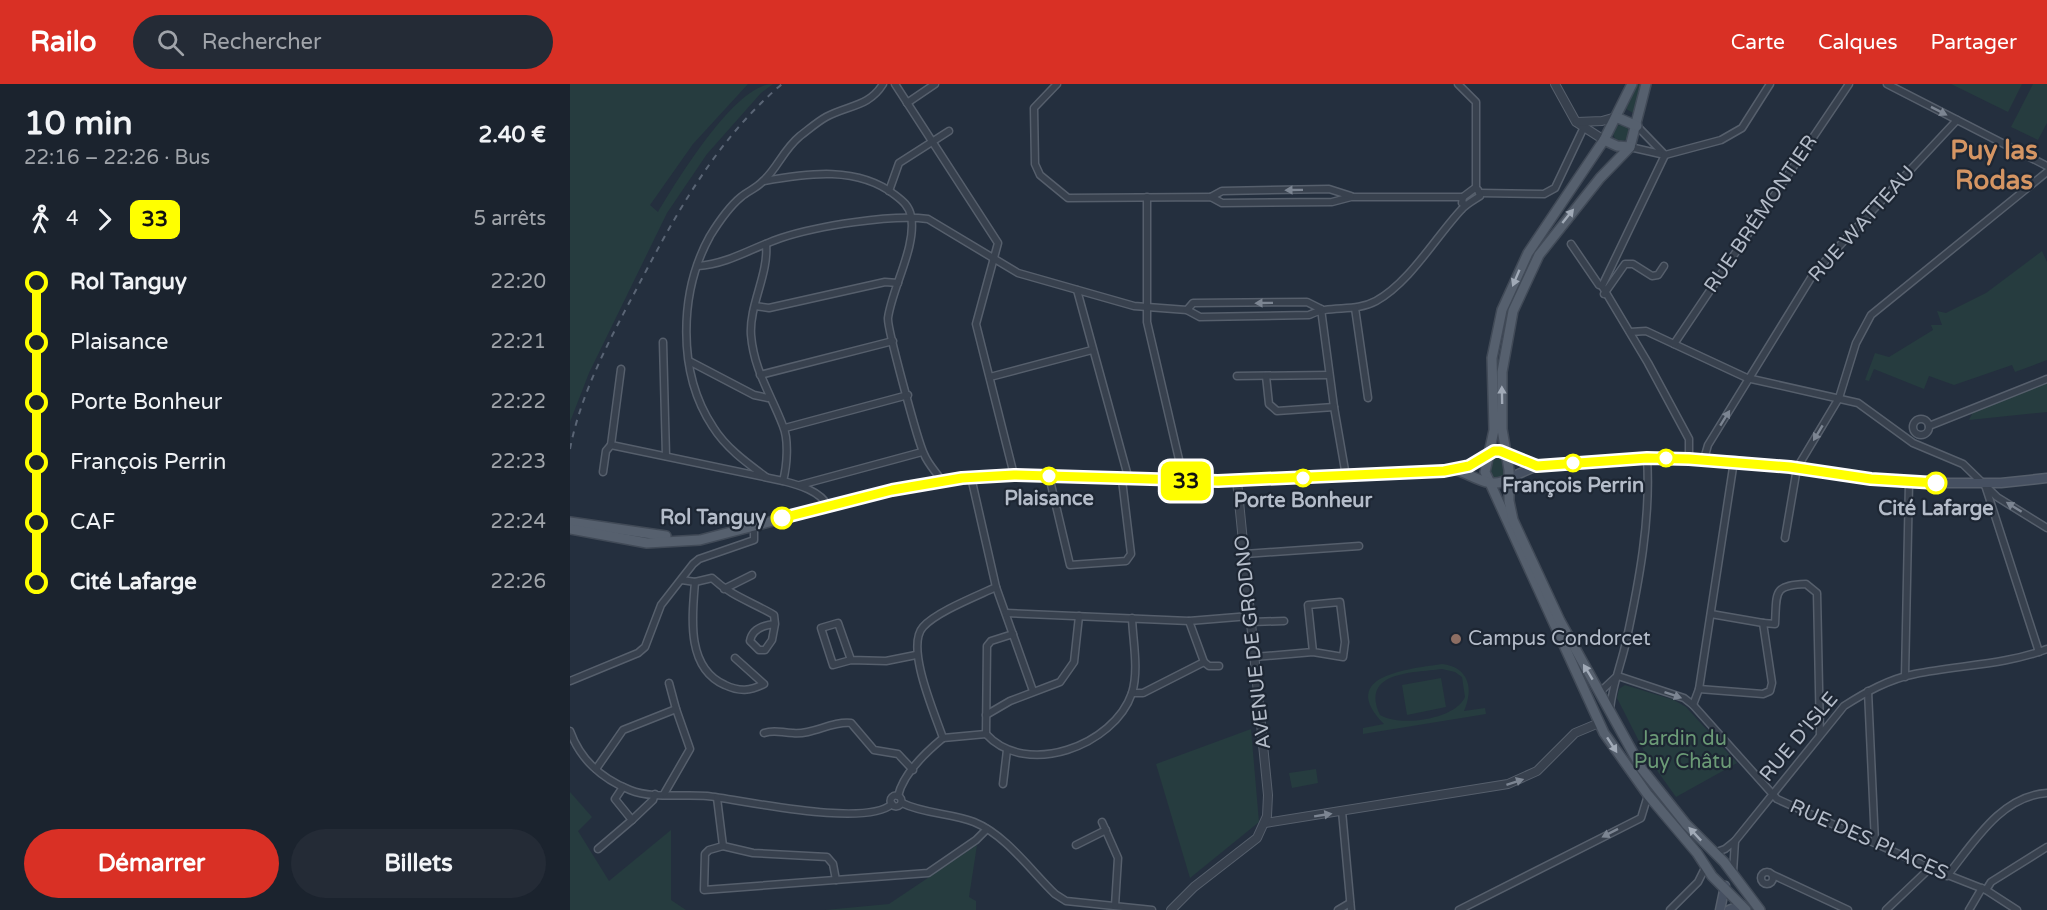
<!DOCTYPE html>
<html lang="fr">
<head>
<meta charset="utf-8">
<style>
	:root { --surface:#1b232e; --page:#242b36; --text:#f1f3f6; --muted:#a0a4aa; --accent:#d93025 }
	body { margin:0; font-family:"Varela Round",sans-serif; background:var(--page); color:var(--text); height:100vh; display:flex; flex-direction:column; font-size:22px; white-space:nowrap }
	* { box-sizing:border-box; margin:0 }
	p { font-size:20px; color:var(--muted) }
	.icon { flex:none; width:33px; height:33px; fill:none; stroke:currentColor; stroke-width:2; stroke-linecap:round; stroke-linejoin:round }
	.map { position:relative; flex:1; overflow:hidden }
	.side { display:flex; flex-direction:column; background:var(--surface); width:570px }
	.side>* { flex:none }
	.badge { padding:0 12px; border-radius:9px; font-size:21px; line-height:39px }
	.map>.badge { position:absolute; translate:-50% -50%; box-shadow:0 0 0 3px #fff }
	.legs { display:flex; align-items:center; gap:9px; height:66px; padding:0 24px; font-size:20px }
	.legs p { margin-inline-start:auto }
	.headline { display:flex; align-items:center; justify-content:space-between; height:102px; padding:0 24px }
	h1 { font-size:33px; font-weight:700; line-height:45px }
	.cta { display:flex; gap:12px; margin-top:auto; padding:12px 24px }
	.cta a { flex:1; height:69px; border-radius:36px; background:var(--accent); color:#fff; font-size:24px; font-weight:700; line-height:69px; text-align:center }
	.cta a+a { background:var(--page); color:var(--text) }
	ul { padding:0 24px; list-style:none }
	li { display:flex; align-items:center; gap:21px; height:60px; font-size:22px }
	li i { display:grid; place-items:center; width:9px; height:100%; margin:0 8px; background:currentColor }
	li i::after { content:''; width:15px; height:15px; margin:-8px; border:4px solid; border-radius:50%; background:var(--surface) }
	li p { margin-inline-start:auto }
	li:first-child i { background:linear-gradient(#0000 50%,currentColor 0) }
	li:last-child i { background:linear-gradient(currentColor 50%,#0000 0) }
	header { display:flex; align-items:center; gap:36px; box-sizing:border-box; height:84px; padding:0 30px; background:var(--accent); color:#fff }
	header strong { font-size:28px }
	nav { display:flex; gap:33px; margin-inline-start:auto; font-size:21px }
	.search { width:420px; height:54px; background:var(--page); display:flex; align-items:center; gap:15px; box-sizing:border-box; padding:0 21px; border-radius:33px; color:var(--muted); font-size:22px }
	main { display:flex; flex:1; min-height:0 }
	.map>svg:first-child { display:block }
</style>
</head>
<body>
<header>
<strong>Railo</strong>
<div class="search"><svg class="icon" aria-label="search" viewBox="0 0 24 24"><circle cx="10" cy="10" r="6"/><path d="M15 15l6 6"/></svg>Rechercher</div>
<nav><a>Carte</a><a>Calques</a><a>Partager</a></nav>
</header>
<main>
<section class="side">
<div class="headline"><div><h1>10 min</h1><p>22:16 – 22:26 · Bus</p></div><b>2.40 €</b></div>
<div class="legs"><svg class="icon" aria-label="walk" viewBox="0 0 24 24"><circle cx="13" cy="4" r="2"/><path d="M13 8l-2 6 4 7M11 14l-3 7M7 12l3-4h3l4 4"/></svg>4<svg class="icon" aria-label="forward" viewBox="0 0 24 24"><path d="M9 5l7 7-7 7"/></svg><b class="badge" style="background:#ff0;color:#111">33</b><p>5 arrêts</p></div>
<ul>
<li><i style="color:#ff0"></i><b>Rol Tanguy</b><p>22:20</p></li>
<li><i style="color:#ff0"></i><span>Plaisance</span><p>22:21</p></li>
<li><i style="color:#ff0"></i><span>Porte Bonheur</span><p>22:22</p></li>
<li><i style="color:#ff0"></i><span>François Perrin</span><p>22:23</p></li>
<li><i style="color:#ff0"></i><span>CAF</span><p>22:24</p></li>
<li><i style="color:#ff0"></i><b>Cité Lafarge</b><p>22:26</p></li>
</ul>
<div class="cta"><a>Démarrer</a><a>Billets</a></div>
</section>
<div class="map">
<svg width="1477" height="826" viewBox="0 0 1477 826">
	<rect width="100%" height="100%" fill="#242f3e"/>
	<g fill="#263c3f" fill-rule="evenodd">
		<path d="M0 0H178L123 60 80 121 88 128C107 97 165 0 203 0L191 9 137 70 97 129 19 289 0 338Z"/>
		<polygon points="1068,0 1072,0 1065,30 1056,25"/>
		<polygon points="1381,0 1452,0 1438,28"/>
		<polygon points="1463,0 1477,0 1477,39 1468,56 1441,43"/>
		<circle cx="1051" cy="49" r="8"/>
		<polygon points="1472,167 1477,178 1477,276 1445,288 1442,281 1384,301 1359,292 1354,305 1304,285 1299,297 1295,296 1305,269 1319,273 1363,246 1361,241 1372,241 1367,227 1376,229 1416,209"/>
		<polygon points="1477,299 1477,328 1399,336 1405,324"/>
		<polygon points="925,371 934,374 935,391 933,395 921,395 919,376"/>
		<path d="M872 580C899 583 904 605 894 627L915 624 916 630 793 650V644L814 640C766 591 840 585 872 580ZM872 585 885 588 892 593 895 613C885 636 829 643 810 631 790 587 843 589 872 585Z"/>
		<polygon points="871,594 876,623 837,631 832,601"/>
		<polygon points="1055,601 1104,616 1116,623 1167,679 1106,713 1076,671 1047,614 1049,605"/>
		<polygon points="681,645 689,738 620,794 586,680"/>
		<polygon points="746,685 748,699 722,704 719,689"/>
		<polygon points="0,708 22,733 8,747 39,797 101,746 101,816 116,826 0,826"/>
		<polygon points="407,761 399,813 406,817 406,826 255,826 319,820"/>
	</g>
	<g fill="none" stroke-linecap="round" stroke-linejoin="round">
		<defs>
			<g id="minor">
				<polyline points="325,0 428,159 406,240 444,391"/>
				<polyline points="487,0 464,24 465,80 470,91 498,114 641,113 652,119 762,118 781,113 893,113"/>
				<polyline points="888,0 906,18 906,105"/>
				<polyline points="1317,0 1477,82"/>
				<polyline points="337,19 365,0"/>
				<polyline points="1067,42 1095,71"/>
				<polyline points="1060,63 1095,71 1151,56 1172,44 1200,0"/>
				<path d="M194 97C238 89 288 82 325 111 333 117 339 122 341 132 347 162 322 204 318 234 317 244 348 358 354 370 358 380 366 388 372 397"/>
				<polyline points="319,107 329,79 379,47"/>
				<polyline points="910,109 974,110 985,104 1014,43"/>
				<polyline points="577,113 577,238 614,397"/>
				<polyline points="641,113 652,107 759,105 781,112"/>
				<path d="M196 160C199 190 179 221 181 251 184 287 201 310 213 342 219 356 217 382 213 397"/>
				<polyline points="1001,160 1029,201 1032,202 1078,279 1119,355 1119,375"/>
				<path d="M128 182C158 180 184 163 211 154 247 142 322 130 358 135L448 189 564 222 617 226 630 233 739 231C760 220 784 229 806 217 840 198 865 154 891 126 896 120 904 116 910 112L908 106 905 104 893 113 892 119 896 121"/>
				<polyline points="1032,202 1095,71"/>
				<polyline points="507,206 559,396"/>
				<polyline points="1034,210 1055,180 1063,180 1082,192 1088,191 1094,182"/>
				<polyline points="185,222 199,224 315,198 328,199"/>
				<polyline points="785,224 798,314"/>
				<polyline points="751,225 764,323 776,392"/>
				<polyline points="617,226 623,219 737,218 751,225"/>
				<polyline points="1060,248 1076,247 1177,294 1288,319 1343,359 1393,380 1427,413 1477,444"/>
				<polyline points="93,258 96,372"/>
				<polyline points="1104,260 1279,0"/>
				<polyline points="119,277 184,311 198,314"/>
				<path d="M51 285 41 361 213 397C229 401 250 407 258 422"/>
				<polyline points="190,291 323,257"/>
				<polyline points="667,292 759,291"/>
				<polyline points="696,292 699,320 707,327 764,323"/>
				<polyline points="420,293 522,266"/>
				<circle cx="1351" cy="343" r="8"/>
				<polyline points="1359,342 1477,295"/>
				<polyline points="215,344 338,311"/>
				<polyline points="1134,375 1138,361 1244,189 1387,36"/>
				<polyline points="33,388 36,367 41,361"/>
				<polyline points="479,392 500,481 556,477 561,470 552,396"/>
				<path d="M196 393C177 379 156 364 143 343 107 289 109 208 140 152 148 139 160 122 171 113 178 107 187 104 193 97 207 85 213 66 230 52 238 46 247 38 256 33 278 21 299 23 313 0"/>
				<polyline points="230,401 352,368"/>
				<polyline points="1415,401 1469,568"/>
				<polyline points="1215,454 1227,384 1269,314 1286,259 1301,231 1477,88"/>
				<polyline points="675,470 789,462"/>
				<path d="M112 496 125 498C122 533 116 584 155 601 170 608 180 607 194 600L165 574"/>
				<path d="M125 498 142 494C161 512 182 518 204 531L205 540C194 541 182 545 180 557L189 566H195L202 556 205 540"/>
				<polyline points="426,503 463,607"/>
				<polyline points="154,505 182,491"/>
				<polyline points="436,529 619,537 680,532"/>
				<polyline points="681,538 714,537"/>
				<path d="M1193 539 1205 540C1207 509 1202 501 1236 500L1247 509 1250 651"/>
				<polyline points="684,573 743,568 773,573 775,558 770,518 738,521 743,568"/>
				<polyline points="281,576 263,581 251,544 268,539 281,576 316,577 346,571"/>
				<polyline points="634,578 639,582 649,582"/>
				<polyline points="1048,592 1114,614 1123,621 1207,715 1360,784 1416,806 1447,826"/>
				<polyline points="1335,593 1339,399"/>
				<polyline points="0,597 68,569 75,563 91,521 123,480 129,475 184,456 184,442"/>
				<polyline points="99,599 106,625"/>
				<polyline points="1129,605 1193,610 1200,607 1202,599 1193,539 1141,530"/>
				<polyline points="1298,607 1305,759"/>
				<polyline points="1030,608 1045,594"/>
				<polyline points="562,609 573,609 634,578 619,537"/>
				<polyline points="1123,621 1129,605 1164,377"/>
				<path d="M1040 626C1042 602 1051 581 1056 558 1069 498 1081 435 1077 374"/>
				<polyline points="416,631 440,617 490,598 504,578 509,532"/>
				<path d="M0 647C10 675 32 695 60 706 82 715 113 710 137 712 173 716 295 744 322 720"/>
				<path d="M194 649C205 645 212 649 223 649 243 651 261 637 281 639L304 666 328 670 343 686"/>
				<path d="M416 650C456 694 544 662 562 609 569 586 563 558 562 534"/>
				<polyline points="416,650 417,562 421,557 443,550"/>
				<polyline points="373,654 416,650"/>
				<polyline points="26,685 53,646 106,625 120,665 94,710"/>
				<polyline points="433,700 437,666"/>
				<circle cx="326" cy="717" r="5.5"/>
				<path d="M328 712C333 690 356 668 373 654 365 630 335 563 353 543 366 528 407 512 426 503L401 393"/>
				<polyline points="147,714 153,762 183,769 257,773 263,780 266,796"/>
				<path d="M332 719C354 730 381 729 404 738 436 751 461 787 485 810L496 817 582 826"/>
				<polyline points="772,727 781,826"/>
				<polyline points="62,736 83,716 85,710"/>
				<polyline points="532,738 548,774 545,822"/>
				<path d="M1165 757 1274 622C1296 608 1319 595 1345 590 1389 581 1435 581 1477 565"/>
				<polyline points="506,761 536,746"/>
				<polyline points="153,762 139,766 135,770 134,806 358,789 406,756 417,745"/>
				<polyline points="28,765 62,736 45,715 53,703"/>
				<polyline points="1144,769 1155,765 1165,757 1163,788"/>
				<circle cx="1197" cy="794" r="6"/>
				<polyline points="1203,791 1278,826"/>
				<path d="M1377 792C1404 758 1431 712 1477 709"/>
				<polyline points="1416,806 1421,798 1477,763"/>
				<polyline points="768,826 780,819"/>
				<polyline points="889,826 1071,734 1078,711"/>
				<polyline points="1100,826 1128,798 1135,784"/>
				<polyline points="1316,826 1360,784"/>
				<polyline points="1399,826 1412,804"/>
			</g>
			<g id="tertiary">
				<polyline points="985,0 1006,38 1034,56"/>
				<polyline points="1007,38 1032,37 1046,33"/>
				<polyline points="695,739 938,700 967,687 1005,649 1029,639"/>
				<polyline points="601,826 624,803 687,754 697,732 698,711 667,397"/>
			</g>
			<g id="secondary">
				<polyline points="936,369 967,381"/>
				<polyline points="939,394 967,382 1077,374 1164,377 1339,399 1431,399 1477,394"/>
				<polyline points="1150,826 1155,802"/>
				<polyline points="1159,826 1172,821"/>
			</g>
			<g id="primary">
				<polyline points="1062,0 1034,56 958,169 932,226 922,274 924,346 915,388 1034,649 1078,711 1127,769 1142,792 1176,826"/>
				<polyline points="1076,0 1060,63 1030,94 969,171 943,227 932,288 932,345 939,386 939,417 943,436 990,537 1072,685 1116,740 1154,778 1190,826"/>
				<polyline points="1046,33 1067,42"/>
				<polyline points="1034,56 1047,62 1060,63"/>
				<path d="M887 386C904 392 923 407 939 394"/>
				<polyline points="0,438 96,452"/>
				<polyline points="0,445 77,459 130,456 322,406 401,393 444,391 648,397 887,386 899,382 924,367 936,369"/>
			</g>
		</defs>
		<use href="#minor" stroke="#565f6c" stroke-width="9"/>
		<use href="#tertiary" stroke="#565f6c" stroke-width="10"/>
		<use href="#secondary" stroke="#565f6c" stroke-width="11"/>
		<use href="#primary" stroke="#414a57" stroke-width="12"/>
		<use href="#minor" stroke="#38414e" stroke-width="6"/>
		<use href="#tertiary" stroke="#38414e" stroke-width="8"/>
		<use href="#secondary" stroke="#465061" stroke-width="8"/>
		<use href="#primary" stroke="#56606e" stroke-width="9"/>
		<path stroke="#5a6575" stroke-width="2" stroke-dasharray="6 6" stroke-linecap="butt" d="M0 365C11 308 40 255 67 204 107 128 146 56 212 0"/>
	</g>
	<defs><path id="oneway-solid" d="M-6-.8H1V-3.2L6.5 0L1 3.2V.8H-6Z" transform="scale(1.5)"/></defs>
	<g fill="#7c8592">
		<use href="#oneway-solid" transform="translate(1369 27) rotate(27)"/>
		<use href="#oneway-solid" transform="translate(724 106) rotate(179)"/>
		<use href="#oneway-solid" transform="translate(694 219) rotate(179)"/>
		<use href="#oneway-solid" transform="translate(1155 334) rotate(-58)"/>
		<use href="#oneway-solid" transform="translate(1248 349) rotate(121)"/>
		<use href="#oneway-solid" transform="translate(1444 423) rotate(-148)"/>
		<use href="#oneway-solid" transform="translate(1103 611) rotate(19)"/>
		<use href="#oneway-solid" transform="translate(945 698) rotate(-18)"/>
		<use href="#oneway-solid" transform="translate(753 731) rotate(-9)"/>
		<use href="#oneway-solid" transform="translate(1040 749) rotate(153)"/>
	</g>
	<g fill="#a1aab7">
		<use href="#oneway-solid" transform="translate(998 132) rotate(-51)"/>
		<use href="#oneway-solid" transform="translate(946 194) rotate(113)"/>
		<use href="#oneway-solid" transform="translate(932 311) rotate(-91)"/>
		<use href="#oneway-solid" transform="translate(1018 588) rotate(-121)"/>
		<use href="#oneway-solid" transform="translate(1042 661) rotate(57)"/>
		<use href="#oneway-solid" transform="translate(1125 750) rotate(-133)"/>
	</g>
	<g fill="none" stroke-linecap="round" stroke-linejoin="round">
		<defs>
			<polyline id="line-1" points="212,434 322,406 392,394 444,391 648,397 874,387 899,382 924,367 930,367 967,382 1077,374 1119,375 1220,383 1301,395 1366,399"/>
		</defs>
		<use href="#line-1" stroke="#fff" stroke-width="14"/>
		<use href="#line-1" stroke="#ff0" stroke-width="9"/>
	</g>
	<g fill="#fff" stroke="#ff0" stroke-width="3">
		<circle cx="1096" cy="374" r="8"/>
		<circle cx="1003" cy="379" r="8"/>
		<circle cx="479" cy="392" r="8"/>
		<circle cx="733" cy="394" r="8"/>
		<circle cx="1366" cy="399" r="10"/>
		<circle cx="212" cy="434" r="10"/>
	</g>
	<circle fill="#8d6e63" stroke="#1d2633" stroke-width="2" cx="886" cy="555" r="6"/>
	<g text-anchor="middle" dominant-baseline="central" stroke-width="4.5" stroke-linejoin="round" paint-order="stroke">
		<g font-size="20" fill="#b4bcc9" stroke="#1d2633">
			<text transform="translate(1191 130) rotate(-56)">RUE BRÉMONTIER</text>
			<text transform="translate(1292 140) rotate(-48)">RUE WATTEAU</text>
			<text transform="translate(683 558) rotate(-96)">AVENUE DE GRODNO</text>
			<text transform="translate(1229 653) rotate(-50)">RUE D'ISLE</text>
			<text transform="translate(1299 756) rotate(24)">RUE DES PLACES</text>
		</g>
		<g font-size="20" font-weight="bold" fill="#b4bcc9" stroke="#1d2633">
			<text x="1003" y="402">François Perrin</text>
			<text x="479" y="415">Plaisance</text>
			<text x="733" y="417">Porte Bonheur</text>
			<text x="1366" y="425">Cité Lafarge</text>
			<text x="196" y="434" text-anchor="end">Rol Tanguy</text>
		</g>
		<g font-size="20" fill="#b4bcc9" stroke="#1d2633" text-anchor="start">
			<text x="898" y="555">Campus Condorcet</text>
		</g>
		<g font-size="20" fill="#6b9a76" stroke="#1d2633">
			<text x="1113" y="655">Jardin du<tspan x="1113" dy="23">Puy Châtu</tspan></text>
		</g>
		<g font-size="26" font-weight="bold" fill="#d59563" stroke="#1d2633">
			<text x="1424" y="66">Puy las<tspan x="1424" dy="30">Rodas</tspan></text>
		</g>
	</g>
</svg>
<b class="badge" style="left:616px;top:397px;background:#ff0;color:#111">33</b>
</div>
</main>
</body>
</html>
